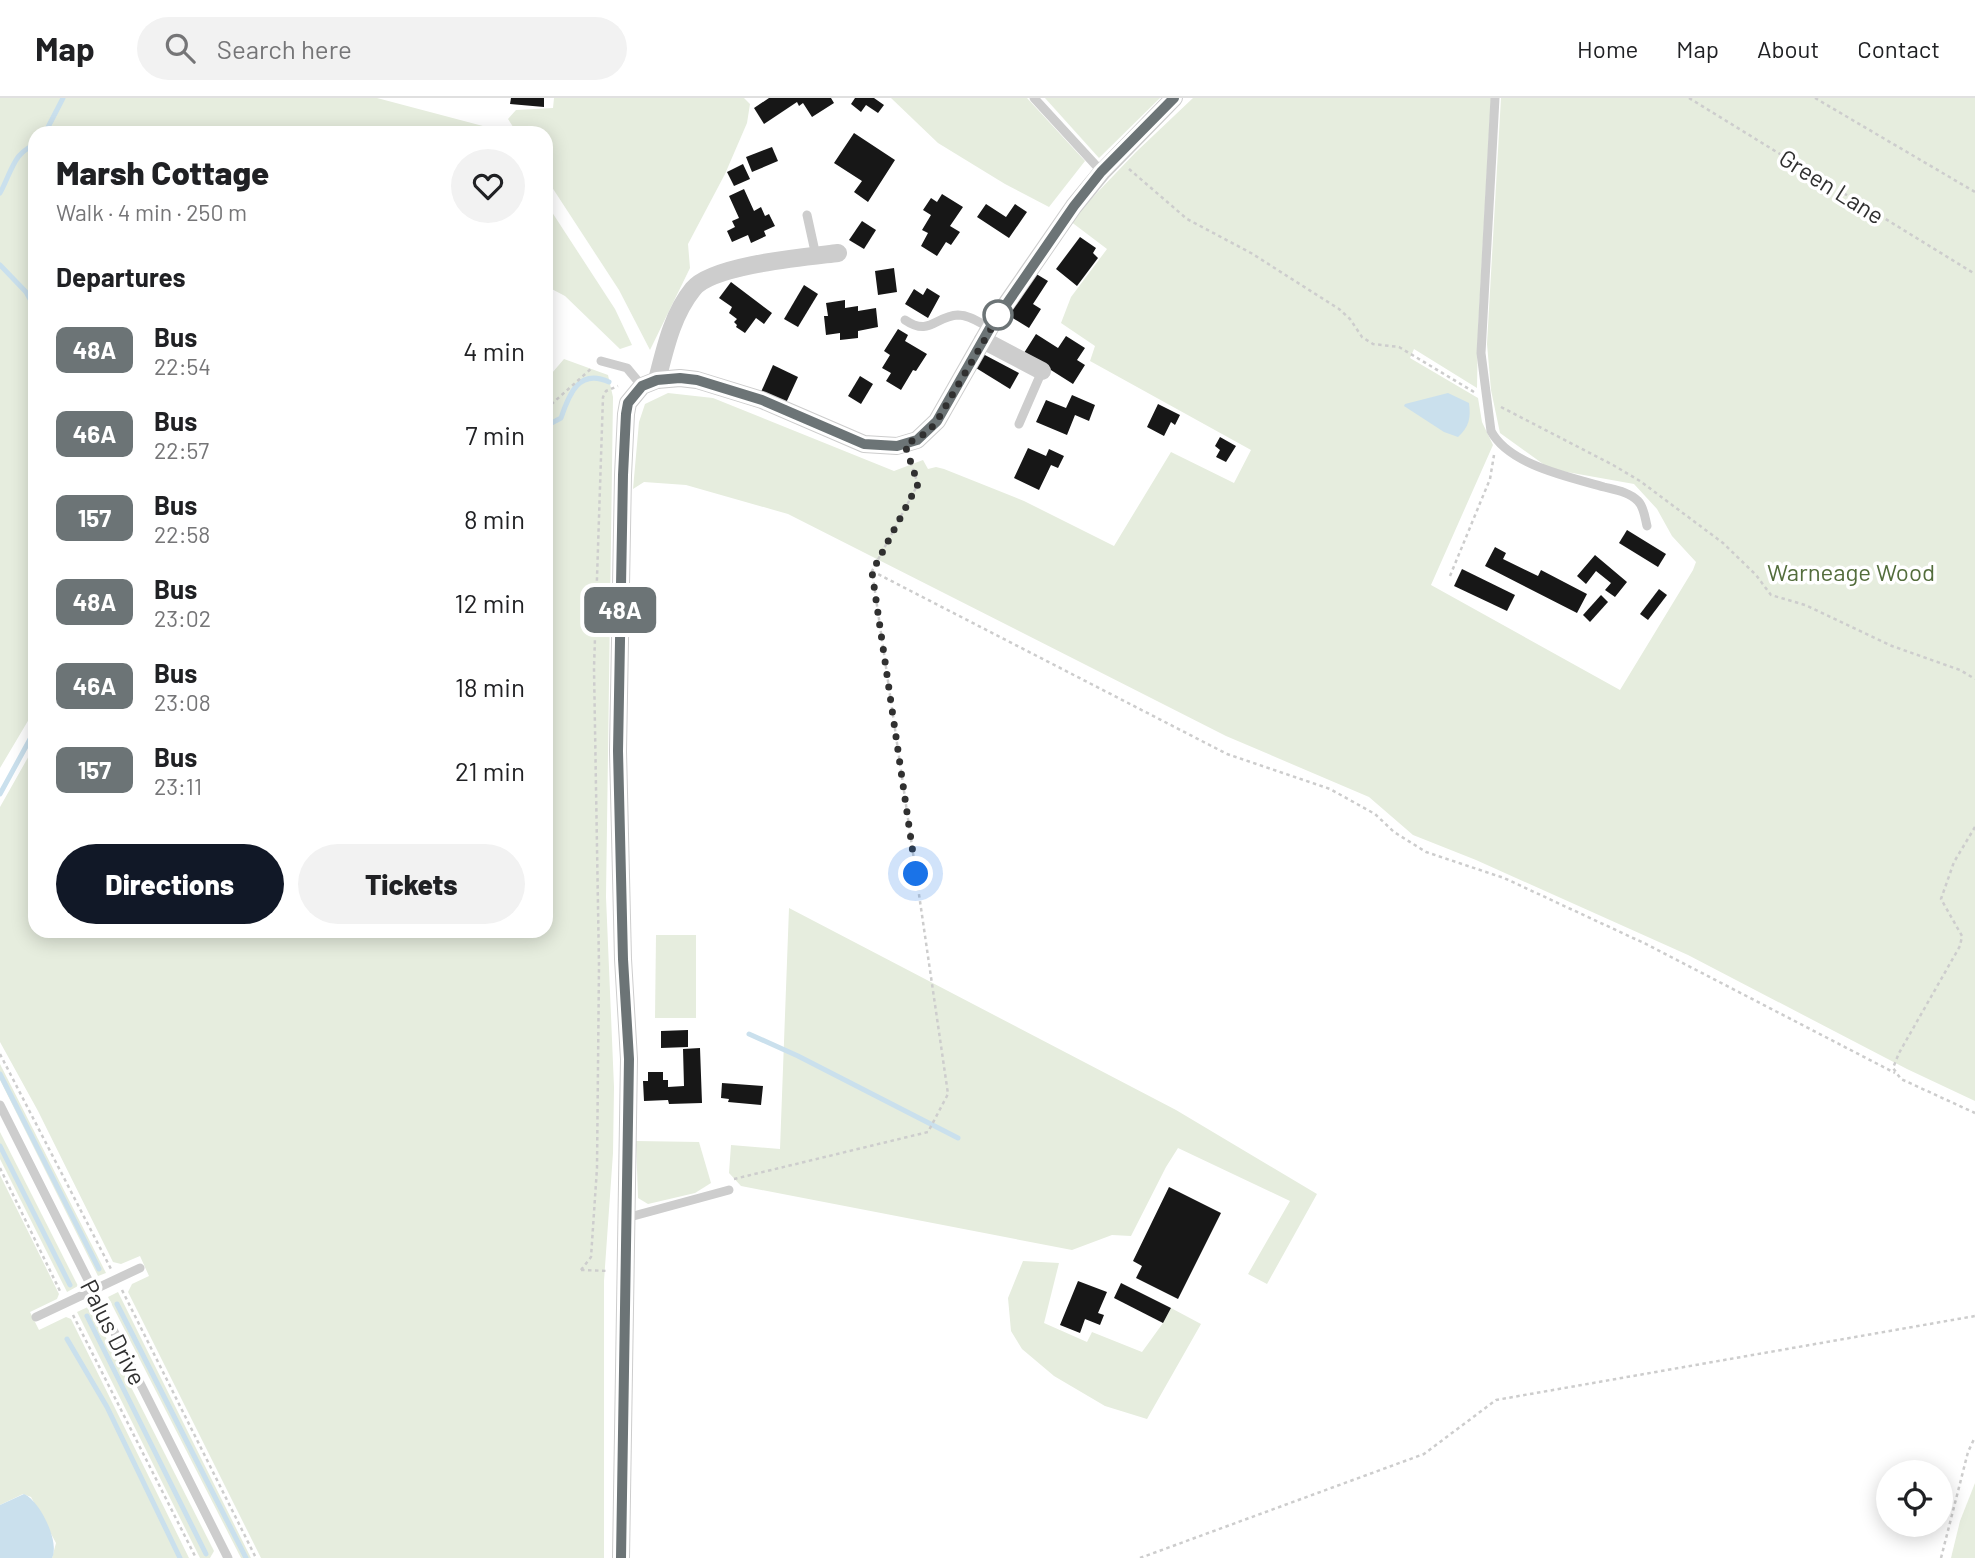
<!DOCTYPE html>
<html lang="en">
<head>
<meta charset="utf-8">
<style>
	:root { --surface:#fff; --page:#f2f2f2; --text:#202124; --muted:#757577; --line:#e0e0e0; --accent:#111827 }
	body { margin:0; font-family:Barlow,sans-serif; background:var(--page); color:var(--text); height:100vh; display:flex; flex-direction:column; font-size:26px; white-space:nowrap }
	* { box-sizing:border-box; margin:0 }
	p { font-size:23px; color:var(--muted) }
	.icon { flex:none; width:38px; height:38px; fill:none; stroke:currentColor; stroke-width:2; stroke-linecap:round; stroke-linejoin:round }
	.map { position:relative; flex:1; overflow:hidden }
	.panel { position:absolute; left:28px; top:28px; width:525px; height:812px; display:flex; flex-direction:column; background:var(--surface); border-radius:21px; box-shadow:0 4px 18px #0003 }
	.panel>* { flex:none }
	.badge { padding:0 14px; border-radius:10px; font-size:24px; line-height:46px }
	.fabs { position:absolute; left:1876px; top:1362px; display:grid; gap:14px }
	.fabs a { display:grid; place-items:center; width:77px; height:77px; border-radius:50%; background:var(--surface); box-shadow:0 4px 18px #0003; font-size:35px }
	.you { position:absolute; width:35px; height:35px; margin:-18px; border:5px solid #fff; border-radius:50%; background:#1a73e8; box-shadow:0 0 0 10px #1a73e833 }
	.map>.badge { position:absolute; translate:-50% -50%; box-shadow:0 0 0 4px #fff }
	h2 { padding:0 28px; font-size:26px; line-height:63px }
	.round { display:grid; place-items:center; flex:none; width:74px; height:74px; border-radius:37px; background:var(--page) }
	.headline { display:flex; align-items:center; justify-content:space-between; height:119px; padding:0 28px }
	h1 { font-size:33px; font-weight:800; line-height:52px }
	.cta { display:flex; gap:14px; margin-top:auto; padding:14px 28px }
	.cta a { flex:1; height:80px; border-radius:42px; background:var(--accent); color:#fff; font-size:28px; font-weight:800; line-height:80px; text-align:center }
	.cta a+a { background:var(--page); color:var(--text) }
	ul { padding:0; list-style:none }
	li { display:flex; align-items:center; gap:21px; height:84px; padding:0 28px }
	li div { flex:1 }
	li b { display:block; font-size:26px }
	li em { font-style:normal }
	li .badge { min-width:77px; font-weight:700; text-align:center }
	header { display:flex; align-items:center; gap:42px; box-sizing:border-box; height:98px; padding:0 35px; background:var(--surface); border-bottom:2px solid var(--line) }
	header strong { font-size:33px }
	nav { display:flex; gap:38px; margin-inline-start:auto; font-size:24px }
	.search { width:490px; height:63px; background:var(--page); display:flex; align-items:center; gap:18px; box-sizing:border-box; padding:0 24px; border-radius:38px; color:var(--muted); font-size:26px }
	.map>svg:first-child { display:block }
</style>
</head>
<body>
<header>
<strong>Map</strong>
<div class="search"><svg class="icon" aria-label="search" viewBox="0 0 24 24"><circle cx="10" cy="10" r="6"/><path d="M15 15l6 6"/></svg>Search here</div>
<nav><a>Home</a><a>Map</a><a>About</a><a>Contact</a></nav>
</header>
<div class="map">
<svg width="1975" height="1460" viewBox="0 0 1975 1460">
	<rect width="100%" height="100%" fill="#fff"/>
	<g fill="#e6edde">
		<polygon points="0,0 377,0 498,32 500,35 35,35 35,611 0,670"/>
		<polygon points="554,0 744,0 750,6 747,25 725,76 688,146 690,170 650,252 619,192 546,80 546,35 517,35 508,21 516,12 553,10"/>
		<polygon points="891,0 1027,0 1085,63 1049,109 1005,86 938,45"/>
		<polygon points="1045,0 1160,0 1099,60"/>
		<polygon points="1193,0 1491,0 1478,232 1477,290 1414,251 1410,260 1478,300 1482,324 1493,347 1431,487 1620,592 1693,472 1696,464 1672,438 1657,411 1634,386 1550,371 1500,335 1491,292 1487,246 1501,0 1975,0 1975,1003 1907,971 1688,857 1476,762 1413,737 1369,699 1226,638 788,416 686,387 644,384 633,391 639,324 645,306 668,295 713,300 894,373 923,362 928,371 936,369 944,371 1024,403 1114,448 1171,354 1234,385 1251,352 1090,263 1095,248 1061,225 1071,199 1107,151 1070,123 1136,54"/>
		<polygon points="546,105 615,211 632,247 620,251 565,198 546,188"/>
		<polygon points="564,261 608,277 613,299 606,799 614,989 613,1055 604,1183 604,1460 261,1460 128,1194 132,1186 149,1178 140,1158 121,1166 113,1164 38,1013 0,944 0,709 35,647 35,833 546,833 546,282"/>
		<polygon points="789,810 1176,1012 1317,1096 1267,1186 1248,1176 1290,1103 1178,1050 1166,1069 1131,1138 1112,1137 1072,1152 741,1088 729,1075 731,1047 780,1051"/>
		<polygon points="656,837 696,837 696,920 655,920"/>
		<polygon points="0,966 106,1175 98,1178 0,982"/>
		<polygon points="0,1034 78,1188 67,1194 0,1061"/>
		<polygon points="636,1043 699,1044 711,1085 695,1095 648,1106 638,1100"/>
		<polygon points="0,1077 59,1196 57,1201 30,1214 39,1232 66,1219 71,1221 189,1460 52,1460 56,1445 31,1399 23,1396 0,1407"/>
		<polygon points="1023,1163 1059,1165 1044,1225 1087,1244 1092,1234 1142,1254 1163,1225 1171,1210 1201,1226 1147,1321 1105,1308 1054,1278 1022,1251 1011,1233 1008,1200"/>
		<polygon points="118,1194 251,1460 241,1460 108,1199"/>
		<polygon points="90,1208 214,1453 210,1460 200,1460 77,1214"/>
		<polygon points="1975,1385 1975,1460 1951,1460 1960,1423"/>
	</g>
	<g fill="#cae0ed">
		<path d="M1448 295 1469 305C1471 320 1469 329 1458 339L1444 334 1404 308 1405 306Z"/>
		<path d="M24 1396C40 1403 60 1444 52 1460H0V1407Z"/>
	</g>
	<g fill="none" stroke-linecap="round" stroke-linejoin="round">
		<g stroke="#cae0ed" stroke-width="5">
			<polyline points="45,35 63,0"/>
			<path d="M0 95C6 85 13 63 20 57 24 52 30 49 35 46"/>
			<polyline points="0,167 26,194 35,210"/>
			<path d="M546 328 561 320C569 296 579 270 609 284"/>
			<polyline points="0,696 35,632"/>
			<polyline points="749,936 798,958 958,1040"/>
			<polyline points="0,976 99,1171"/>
			<polyline points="0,1048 70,1187"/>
			<polyline points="117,1206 246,1460"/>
			<polyline points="87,1218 206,1456"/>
			<polyline points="67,1241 107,1309 180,1460"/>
		</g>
	</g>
	<g fill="#171717">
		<polygon points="511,0 544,0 544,9 510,6"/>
		<polygon points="769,0 831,0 834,5 812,19 803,5 799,8 797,4 764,26 754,10"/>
		<polygon points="855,0 874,0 884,7 878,15 866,7 861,14 851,6"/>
		<polygon points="854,35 895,62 868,104 854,94 862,83 834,65"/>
		<polygon points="772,49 778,63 752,74 746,59"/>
		<polygon points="743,66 750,81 734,88 727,74"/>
		<polygon points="744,91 754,113 761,109 765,118 769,116 775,128 764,133 766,138 751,145 748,137 732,144 727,133 735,129 732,123 739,120 729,98"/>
		<polygon points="942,96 963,109 950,128 960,134 951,147 946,144 937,158 921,148 928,135 922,132 931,117 923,112 931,100 937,104"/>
		<polygon points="986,106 1006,119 1015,106 1027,114 1009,140 977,119"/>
		<polygon points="862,123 876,132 864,151 849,142"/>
		<polygon points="1080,139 1096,150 1093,155 1098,160 1077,188 1056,171"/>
		<polygon points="894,170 897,194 878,197 875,173"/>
		<polygon points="1033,174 1048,183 1033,206 1041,211 1029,230 1006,216"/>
		<polygon points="731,184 772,215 764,226 756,220 745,235 736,229 737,227 734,224 737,221 729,215 732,209 719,200"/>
		<polygon points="804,187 818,196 798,229 784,221"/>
		<polygon points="927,190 940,198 928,220 905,206 914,191 923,197"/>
		<polygon points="845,202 845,210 858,208 858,213 876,210 878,229 858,233 858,240 840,242 840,235 826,237 824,218 828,218 826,205"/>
		<polygon points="898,231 908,237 905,243 927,256 916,273 913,272 901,292 886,283 891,275 882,270 890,257 884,253"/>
		<polygon points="1036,236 1058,250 1066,238 1085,250 1077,262 1085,267 1073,286 1024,255"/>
		<polygon points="983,256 1019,275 1010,291 976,270"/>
		<polygon points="773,267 798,279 786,305 761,294"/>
		<polygon points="860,278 873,286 861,306 848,298"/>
		<polygon points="1072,297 1095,307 1089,323 1075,317 1067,337 1036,324 1046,302 1066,310"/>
		<polygon points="1158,306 1180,317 1175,327 1171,324 1164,338 1147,329"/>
		<polygon points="1220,339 1236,348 1226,364 1216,359 1220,352 1215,348"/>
		<polygon points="1028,350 1046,358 1049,351 1064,358 1058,370 1051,367 1039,392 1014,380"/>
		<polygon points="1627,432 1666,456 1658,469 1619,445"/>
		<polygon points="1495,449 1506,455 1503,461 1538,478 1541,472 1587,496 1577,515 1485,468"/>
		<polygon points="1595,457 1627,484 1615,499 1605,492 1611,485 1596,473 1586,486 1577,478"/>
		<polygon points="1462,471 1515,497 1507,513 1454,488"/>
		<polygon points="1659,491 1667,497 1648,522 1640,516"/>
		<polygon points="1601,497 1608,504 1590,524 1583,517"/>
		<polygon points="688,932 688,949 661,950 661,933"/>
		<polygon points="700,950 702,1005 669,1006 668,1002 644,1003 643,983 648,983 648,974 663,974 663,982 668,982 668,989 684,988 683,951"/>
		<polygon points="722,985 763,988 761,1007 728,1004 729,1001 721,1000"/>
		<polygon points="1169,1089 1221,1115 1178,1201 1136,1180 1142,1168 1133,1163"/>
		<polygon points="1078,1183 1107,1194 1098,1215 1104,1217 1100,1227 1085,1221 1080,1235 1060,1227"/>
		<polygon points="1121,1185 1171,1210 1163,1225 1114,1200"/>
	</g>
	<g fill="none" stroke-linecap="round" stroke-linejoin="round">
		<g stroke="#cdcdcd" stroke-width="2.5" stroke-dasharray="3.5 3.5" stroke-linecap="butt">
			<polyline points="1689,0 1975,176"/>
			<polyline points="1815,0 1975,94"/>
			<polyline points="1129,71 1187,121 1251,155 1339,211 1350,221 1362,239 1373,246 1399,249 1474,294"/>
			<polyline points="1501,309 1613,367 1640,383 1723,445 1756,477 1771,497 1805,507 1892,548 1960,572 1975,581"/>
			<polyline points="546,311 593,269"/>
			<polyline points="872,473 1227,656 1330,691 1375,716 1394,734 1426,754 1504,780 1646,846 1895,975"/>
			<polyline points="1450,478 1490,381 1494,357"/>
			<polyline points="1975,729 1954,764 1941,801 1962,838 1960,848 1899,955 1893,970 1901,981 1975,1015"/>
			<polyline points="0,956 111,1171"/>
			<polyline points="0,1070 60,1193"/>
			<polyline points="734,1081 928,1034 948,996 872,473 918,386 909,360"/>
			<polyline points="581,1172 591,1159 597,1070 599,868 594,570 603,299 606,293 618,288"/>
			<polyline points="581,1172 609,1173"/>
			<polyline points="122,1192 256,1460"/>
			<polyline points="73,1217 196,1460"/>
			<polyline points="1140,1460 1424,1356 1496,1302 1975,1218"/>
			<polyline points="1941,1460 1968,1354 1975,1339"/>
		</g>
		<g stroke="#cdcdcd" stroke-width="9">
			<polyline points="1034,0 1102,74"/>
			<path d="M1495 0 1481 255 1491 333C1509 367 1569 379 1604 389 1616 392 1629 394 1638 403 1644 409 1645 420 1647 428"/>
			<polyline points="807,117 816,158"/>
			<path d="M905 222C930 239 935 218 958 217 970 217 980 225 990 230"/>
			<polyline points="601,263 627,270 642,288"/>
			<polyline points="1019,326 1042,273"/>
			<polyline points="0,1007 228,1460"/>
			<polyline points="626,1120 729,1092"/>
			<polyline points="36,1219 140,1170"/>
		</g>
		<g stroke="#cdcdcd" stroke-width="18">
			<polyline points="983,242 1042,273"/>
			<path d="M657 282C665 251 672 217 693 191 712 167 805 159 838 155"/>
			<polyline points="621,1460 629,961 623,861 618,653 623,377 626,316 628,305 642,288 657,282 680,280 697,282 762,302 864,346 897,348 917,342 937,323 991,228 1074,108 1102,74 1174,0"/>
		</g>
	</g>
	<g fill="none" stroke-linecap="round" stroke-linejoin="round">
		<defs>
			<polyline id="line" points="621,1460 629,961 623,861 618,653 623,377 626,316 628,305 642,288 657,282 680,280 697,282 762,302 864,346 897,348 917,342 937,323 990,230 1074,108 1101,74 1174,0"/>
		</defs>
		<use href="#line" stroke="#fff" stroke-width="16"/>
		<use href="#line" stroke="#6c7476" stroke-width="10"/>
		<polyline stroke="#303030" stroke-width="7" stroke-dasharray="0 12.6" points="916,776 872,474 918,386 905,347 928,334 937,323 1005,207 998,217"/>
	</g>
	<circle fill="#fff" stroke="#6c7476" stroke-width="3.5" cx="998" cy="217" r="14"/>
	<g text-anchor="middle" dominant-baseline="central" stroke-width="7" stroke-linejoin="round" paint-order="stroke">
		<g font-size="24" fill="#303030" stroke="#fff">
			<text transform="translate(1832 88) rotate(32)">Green Lane</text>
			<text transform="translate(114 1234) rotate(63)">Palus Drive</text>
		</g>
		<g font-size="24" fill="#536d3c" stroke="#fff">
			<text x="1851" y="473">Warneage Wood</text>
		</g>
	</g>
</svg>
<div class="fabs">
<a><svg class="icon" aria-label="locate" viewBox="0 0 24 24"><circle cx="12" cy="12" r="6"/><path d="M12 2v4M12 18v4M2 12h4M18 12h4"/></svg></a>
</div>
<div class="you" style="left:916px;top:776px"></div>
<b class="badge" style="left:620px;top:512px;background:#6c7476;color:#fff">48A</b>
<section class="panel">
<div class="headline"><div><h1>Marsh Cottage</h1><p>Walk · 4 min · 250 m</p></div><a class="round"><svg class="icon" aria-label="heart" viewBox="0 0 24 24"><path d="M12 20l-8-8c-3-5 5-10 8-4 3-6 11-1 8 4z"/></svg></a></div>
<h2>Departures</h2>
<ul>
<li><span class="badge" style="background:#6c7476;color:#fff">48A</span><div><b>Bus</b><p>22:54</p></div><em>4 min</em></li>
<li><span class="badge" style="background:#6c7476;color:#fff">46A</span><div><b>Bus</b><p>22:57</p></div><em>7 min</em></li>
<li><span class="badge" style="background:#6c7476;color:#fff">157</span><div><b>Bus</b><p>22:58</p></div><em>8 min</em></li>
<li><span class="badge" style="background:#6c7476;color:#fff">48A</span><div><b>Bus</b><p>23:02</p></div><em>12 min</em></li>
<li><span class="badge" style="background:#6c7476;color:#fff">46A</span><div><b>Bus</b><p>23:08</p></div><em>18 min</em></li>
<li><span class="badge" style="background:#6c7476;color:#fff">157</span><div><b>Bus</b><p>23:11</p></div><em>21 min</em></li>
</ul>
<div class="cta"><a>Directions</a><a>Tickets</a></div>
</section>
</div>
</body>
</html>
